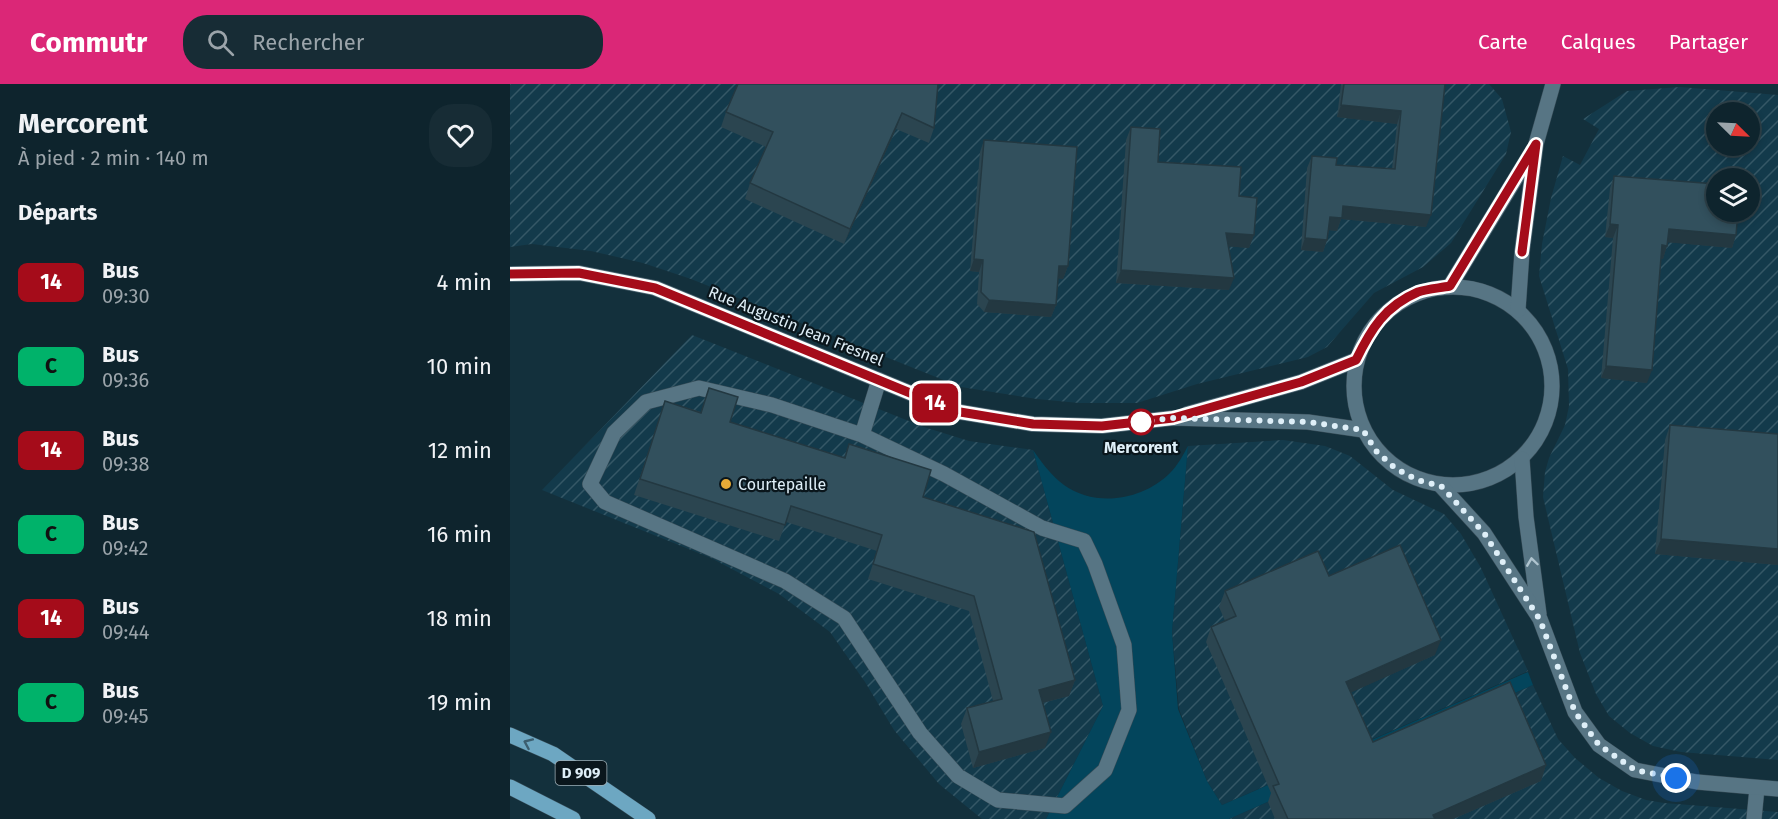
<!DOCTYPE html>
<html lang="fr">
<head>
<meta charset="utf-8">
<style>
	:root { --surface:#0e242d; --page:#172c35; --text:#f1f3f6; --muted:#9ba4aa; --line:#2e4149; --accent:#db2777 }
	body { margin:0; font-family:"Fira Sans",sans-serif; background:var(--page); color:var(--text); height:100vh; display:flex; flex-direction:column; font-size:22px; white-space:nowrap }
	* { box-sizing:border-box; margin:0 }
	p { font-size:20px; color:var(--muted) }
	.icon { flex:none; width:33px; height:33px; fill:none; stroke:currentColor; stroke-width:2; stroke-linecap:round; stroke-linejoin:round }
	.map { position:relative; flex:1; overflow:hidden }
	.sheet { display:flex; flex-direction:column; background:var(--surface); width:510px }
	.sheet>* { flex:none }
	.badge { padding:0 12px; border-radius:9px; font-size:21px; line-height:39px }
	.needle { width:39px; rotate:114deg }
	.tools { position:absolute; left:1196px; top:18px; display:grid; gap:12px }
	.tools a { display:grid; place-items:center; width:54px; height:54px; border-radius:50%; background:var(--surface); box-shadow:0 3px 9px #0003,0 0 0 2px var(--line); font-size:30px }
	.you { position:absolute; width:30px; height:30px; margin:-15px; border:4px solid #fff; border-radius:50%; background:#1a73e8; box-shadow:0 0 0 9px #1a73e833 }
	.map>.badge { position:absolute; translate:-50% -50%; box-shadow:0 0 0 3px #fff }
	h2 { padding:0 18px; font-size:22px; line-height:54px }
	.round { display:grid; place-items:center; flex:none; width:63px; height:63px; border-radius:24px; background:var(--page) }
	.summary { display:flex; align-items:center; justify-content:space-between; height:102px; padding:0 18px }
	h1 { font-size:28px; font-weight:700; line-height:45px }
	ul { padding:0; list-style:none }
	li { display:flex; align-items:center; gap:18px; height:84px; padding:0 18px }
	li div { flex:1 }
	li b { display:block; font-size:22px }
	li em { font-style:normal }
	li .badge { min-width:66px; font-weight:700; text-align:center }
	header { display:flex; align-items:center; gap:36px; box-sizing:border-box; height:84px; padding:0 30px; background:var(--accent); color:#fff }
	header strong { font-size:28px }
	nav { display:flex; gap:33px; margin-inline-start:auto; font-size:21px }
	.search { width:420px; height:54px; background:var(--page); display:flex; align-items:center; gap:15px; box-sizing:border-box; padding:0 21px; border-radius:24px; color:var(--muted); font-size:22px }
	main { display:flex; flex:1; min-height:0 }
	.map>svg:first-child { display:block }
</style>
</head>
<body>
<header>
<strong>Commutr</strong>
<div class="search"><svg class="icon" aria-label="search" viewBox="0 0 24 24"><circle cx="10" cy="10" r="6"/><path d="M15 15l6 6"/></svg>Rechercher</div>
<nav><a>Carte</a><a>Calques</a><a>Partager</a></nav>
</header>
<main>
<section class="sheet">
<div class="summary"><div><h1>Mercorent</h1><p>À pied · 2 min · 140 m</p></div><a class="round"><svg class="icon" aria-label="heart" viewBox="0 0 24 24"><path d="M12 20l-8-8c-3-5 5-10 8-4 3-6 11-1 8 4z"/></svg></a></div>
<h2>Départs</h2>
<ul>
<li><span class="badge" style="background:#a50c1a;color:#fff">14</span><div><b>Bus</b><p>09:30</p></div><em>4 min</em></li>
<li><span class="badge" style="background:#00b26a;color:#111">C</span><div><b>Bus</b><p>09:36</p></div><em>10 min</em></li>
<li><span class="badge" style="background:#a50c1a;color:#fff">14</span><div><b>Bus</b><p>09:38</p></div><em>12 min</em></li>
<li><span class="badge" style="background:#00b26a;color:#111">C</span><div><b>Bus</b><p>09:42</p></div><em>16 min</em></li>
<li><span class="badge" style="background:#a50c1a;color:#fff">14</span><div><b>Bus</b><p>09:44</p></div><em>18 min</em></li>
<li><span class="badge" style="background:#00b26a;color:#111">C</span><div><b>Bus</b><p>09:45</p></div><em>19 min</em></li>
</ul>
</section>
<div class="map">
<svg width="1268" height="735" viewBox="0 0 1268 735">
	<defs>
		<pattern id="industrial-furrows" width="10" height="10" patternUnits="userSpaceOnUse" patternTransform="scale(1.5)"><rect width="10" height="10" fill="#133a4b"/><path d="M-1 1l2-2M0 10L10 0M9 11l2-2" fill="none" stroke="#355766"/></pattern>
	</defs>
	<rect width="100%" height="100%" fill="#13303c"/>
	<g fill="url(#industrial-furrows)" fill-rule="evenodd">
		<polygon points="0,0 979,0 992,15 1001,48 996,70 941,159 913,183 864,209 817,263 798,273 687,300 627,319 569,319 527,315 451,303 181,195 133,179 81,167 22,160 0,163"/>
		<path d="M1170 3 1268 11V676L1171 668 1143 662 1120 649 1099 632 1086 610 1070 569 1033 413 1035 388 1039 374 1055 341 1059 322 1058 285 1029 192 1032 160 1041 114 1053 72 1070 81 1089 45 1073 35 1117 7ZM1206 28H1239V62H1206ZM1206 94H1239V128H1206Z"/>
		<polygon points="182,251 414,343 459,357 523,366 593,622 536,735 472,735 429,700 384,646 355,598 320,548 269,510 201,474 32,406"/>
		<polygon points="773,356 815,362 840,372 883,406 934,430 951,450 971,484 1018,587 712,721 697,697 669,625 662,548 678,362"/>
		<polygon points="1023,601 1048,655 1065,674 1089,694 1112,707 1136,716 1154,719 1268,728 1268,735 719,735"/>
	</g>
	<path fill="#03455c" d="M678 362 662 548 668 625 697 697 712 721 1018 588 1023 601 719 735H536L593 622 523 366C532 379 541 391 554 401 586 424 633 416 660 389 668 381 673 371 678 362Z"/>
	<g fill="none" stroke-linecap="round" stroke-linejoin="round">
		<defs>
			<g id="lane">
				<polyline points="352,351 262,321 189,304 136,318 104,349 80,400 95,418 275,497 334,534 410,649 448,692 488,716 555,722 595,686 619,626 614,561 585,480 574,457 532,444 434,390 352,351 369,296"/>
				<polyline points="1244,735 1247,704"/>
			</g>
			<g id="street">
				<polyline points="0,190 69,189 145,204 444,327 523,340 592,342 663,334 798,338 853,346"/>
				<polyline points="940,202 1023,66"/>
				<circle cx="943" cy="302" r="99"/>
				<polyline points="1008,226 1012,168 1026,60 1043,0"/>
				<polyline points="677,330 791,298 846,276"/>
				<polyline points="1012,375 1016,433 1029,530"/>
				<polyline points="931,402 974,449 1030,535 1065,628 1089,661 1125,686 1187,698 1268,705"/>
			</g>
			<g id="primary">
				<polyline points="0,651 43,670 138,735"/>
				<polyline points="0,703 63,735"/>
			</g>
		</defs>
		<use href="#lane" stroke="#364b56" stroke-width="16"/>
		<use href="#street" stroke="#364b56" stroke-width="16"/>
		<use href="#primary" stroke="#364b56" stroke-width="16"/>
		<use href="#lane" stroke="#577584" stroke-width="15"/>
		<use href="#street" stroke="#577584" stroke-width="15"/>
		<use href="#primary" stroke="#6da7c2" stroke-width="15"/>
	</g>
	<g fill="#2b4550">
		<polygon points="428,0 424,44 419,59 386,45 334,160 235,115 240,99 256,63 211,43 216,28"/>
		<polygon points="831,0 935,0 916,143 831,135 827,147 819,146 817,156 813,168 791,166 797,84 802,72 826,81 882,85 887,40 827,33"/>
		<polygon points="621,43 648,78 729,112 744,151 739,164 718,162 719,206 606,199 616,56"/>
		<polygon points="474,56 558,182 553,195 548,194 546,221 541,233 474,228 467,220 469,188 460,187 470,68"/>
		<polygon points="1104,92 1226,151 1222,164 1158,158 1153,175 1151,175 1137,299 1091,294 1103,154 1095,153 1100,104"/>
		<polygon points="199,304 220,338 334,374 339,360 413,413 565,596 559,612 533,619 535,664 463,684 451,640 457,624 483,617 459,527 358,495 367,467 276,438 269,457 124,411 155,317 191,328"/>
		<polygon points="1160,341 1268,350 1268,481 1145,470 1155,356"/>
		<polygon points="819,492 925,571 841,608 863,658 1036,681 1031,697 943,735 765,735 758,718 761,709 696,558 701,543 715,537 709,523 715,507"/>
	</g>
	<g fill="#233841">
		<polygon points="831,21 891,27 887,40 827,33"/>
		<polygon points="392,29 386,45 334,160 340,145"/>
		<polygon points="833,122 921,131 916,143 831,135 827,147 816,146 820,133"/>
		<polygon points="1100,140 1108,141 1103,154 1095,153"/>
		<polygon points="1159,145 1226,151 1222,164 1154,158"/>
		<polygon points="716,149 744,151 739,164 711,162"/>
		<polygon points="795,154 817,156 813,168 791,166"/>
		<polygon points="1152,161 1157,162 1153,175 1147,174"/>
		<polygon points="464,175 473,176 469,188 460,187"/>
		<polygon points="549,182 558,182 553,195 544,194"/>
		<polygon points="611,186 724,194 719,206 606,199"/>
		<polygon points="479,216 546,221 541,233 474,228"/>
		<polygon points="1096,282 1142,286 1137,299 1091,294"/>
		<polygon points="1151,455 1268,465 1268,481 1145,470"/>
		<polygon points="931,556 925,571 831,613 836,598"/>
		<polygon points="565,596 559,612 524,621 529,606"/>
		<polygon points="541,648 535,664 463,684 469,668"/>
		<polygon points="1036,681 1031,697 943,735 922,735 923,731"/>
	</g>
	<g fill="#32505d" stroke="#233841" stroke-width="1.5">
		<polygon points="228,0 428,0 424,44 392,29 340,145 240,99 263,48 216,28"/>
		<polygon points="834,0 935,0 921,131 833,122 832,134 820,133 817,156 795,154 802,72 827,74 826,81 885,85 891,27 831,21"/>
		<polygon points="621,43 650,45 648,78 731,83 729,112 747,114 744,151 716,149 724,194 611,186"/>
		<polygon points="474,56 567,63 558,182 549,182 546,221 479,216 471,208 473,176 464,175"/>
		<polygon points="1104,92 1206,100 1206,128 1228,128 1226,151 1159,145 1157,162 1152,161 1142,286 1096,282 1108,141 1100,140"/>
		<polygon points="199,304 228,313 220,338 335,374 339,360 421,386 413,413 524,448 565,596 529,606 541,648 469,668 457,624 492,615 464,512 363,480 372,451 281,422 275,441 130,395 155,317 191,329"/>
		<polygon points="1160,341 1268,350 1268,465 1151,455"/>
		<polygon points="890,461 931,556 836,598 863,658 1000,598 1036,681 923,731 925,735 778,735 763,702 769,700 701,543 726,532 715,507 808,467 819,492"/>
	</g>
	<defs><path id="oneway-chevron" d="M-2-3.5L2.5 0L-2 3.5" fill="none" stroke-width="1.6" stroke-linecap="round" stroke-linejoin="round" transform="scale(1.5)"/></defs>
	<use stroke="#afc4cf" href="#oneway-chevron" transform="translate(1022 478) rotate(-98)"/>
	<use stroke="#3c5e6f" href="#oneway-chevron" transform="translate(18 659) rotate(-156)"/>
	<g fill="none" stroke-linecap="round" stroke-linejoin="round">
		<defs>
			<path id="line" d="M0 190 69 189 145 204 444 327 523 340 592 342 663 334 791 298 846 276C861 245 875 222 908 208 917 205 930 204 940 202L1026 60 1012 168"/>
		</defs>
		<use href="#line" stroke="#fff" stroke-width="14"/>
		<use href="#line" stroke="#a50c1a" stroke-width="9"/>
		<polyline stroke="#dfeff8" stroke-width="6" stroke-dasharray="0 10.8" points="631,338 663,334 798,338 853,346 866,367 885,384 907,396 931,402 974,449 1030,536 1065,628 1089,661 1125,686 1166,694"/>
	</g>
	<circle fill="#fff" stroke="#a50c1a" stroke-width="3" cx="631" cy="338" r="12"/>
	<circle fill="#e8ab37" stroke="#0a161c" stroke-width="2" cx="216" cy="400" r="6"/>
	<g text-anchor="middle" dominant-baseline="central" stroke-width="4.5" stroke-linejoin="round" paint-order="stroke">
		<rect fill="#0a161c" stroke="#9faeb6" stroke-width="1.5" x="45.5" y="677" width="51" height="24" rx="4.5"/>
		<g font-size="15" font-weight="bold" fill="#dfeff8">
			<text x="71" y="689">D 909</text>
		</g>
		<g font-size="16" fill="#dfeff8" stroke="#0a161c">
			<text transform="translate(286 242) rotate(22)">Rue Augustin Jean Fresnel</text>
		</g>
		<g font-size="16" font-weight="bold" fill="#dfeff8" stroke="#0a161c">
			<text x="631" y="363">Mercorent</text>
		</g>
		<g font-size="16" fill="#dfeff8" stroke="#0a161c" text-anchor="start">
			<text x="228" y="400">Courtepaille</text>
		</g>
	</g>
</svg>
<div class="tools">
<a><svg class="needle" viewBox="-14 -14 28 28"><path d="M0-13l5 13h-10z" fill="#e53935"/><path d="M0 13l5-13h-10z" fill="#9ba4aa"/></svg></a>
<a><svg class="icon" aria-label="layers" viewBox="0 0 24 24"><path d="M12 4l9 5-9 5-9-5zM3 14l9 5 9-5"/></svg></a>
</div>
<div class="you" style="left:1166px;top:694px"></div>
<b class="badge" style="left:425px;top:319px;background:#a50c1a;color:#fff">14</b>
</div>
</main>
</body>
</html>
